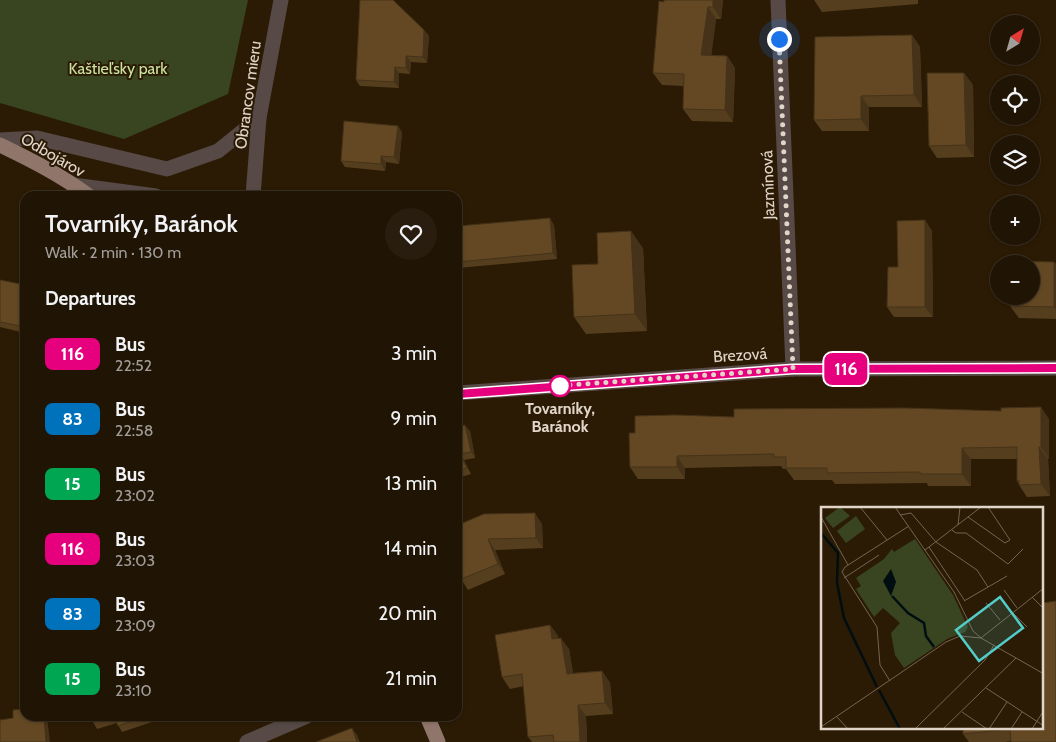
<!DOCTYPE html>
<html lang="en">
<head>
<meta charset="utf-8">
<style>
	:root { --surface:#201404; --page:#281d0e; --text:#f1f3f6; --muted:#a29e9a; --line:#3d3326 }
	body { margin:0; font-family:Cabin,sans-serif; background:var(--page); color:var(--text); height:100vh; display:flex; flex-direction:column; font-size:19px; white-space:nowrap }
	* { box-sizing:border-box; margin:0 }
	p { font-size:16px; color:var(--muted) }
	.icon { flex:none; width:28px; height:28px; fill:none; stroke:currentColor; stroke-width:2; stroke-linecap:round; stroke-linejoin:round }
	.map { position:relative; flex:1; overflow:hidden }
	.details { position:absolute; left:20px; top:191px; width:442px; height:530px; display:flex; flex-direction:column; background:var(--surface); border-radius:15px; box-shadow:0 1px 4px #0004,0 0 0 1px var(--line) }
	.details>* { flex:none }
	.badge { padding:0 10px; border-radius:8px; font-size:18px; line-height:32px }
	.needle { width:32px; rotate:37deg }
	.tools { position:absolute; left:990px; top:15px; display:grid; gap:10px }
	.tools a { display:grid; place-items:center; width:50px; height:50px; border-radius:50%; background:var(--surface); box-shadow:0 1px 4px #0004,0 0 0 1px var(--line); font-size:25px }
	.you { position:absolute; width:25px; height:25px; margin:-12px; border:4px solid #fff; border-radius:50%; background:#1a73e8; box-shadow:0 0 0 8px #1a73e833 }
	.map>.badge { position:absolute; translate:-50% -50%; box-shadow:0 0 0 2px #fff }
	h2 { padding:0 25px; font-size:19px; line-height:45px }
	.round { display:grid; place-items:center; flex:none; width:52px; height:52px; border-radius:26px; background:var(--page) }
	.overview { display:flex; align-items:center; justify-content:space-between; height:85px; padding:0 25px }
	h1 { font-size:24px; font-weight:600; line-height:38px }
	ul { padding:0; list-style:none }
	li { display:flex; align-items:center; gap:15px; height:65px; padding:0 25px }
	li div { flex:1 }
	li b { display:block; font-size:19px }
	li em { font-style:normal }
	li .badge { min-width:55px; font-weight:700; text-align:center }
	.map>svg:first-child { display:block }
</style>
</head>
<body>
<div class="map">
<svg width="1056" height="742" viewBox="0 0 1056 742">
	<rect width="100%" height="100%" fill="#2b1b05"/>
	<polygon fill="#384520" points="0,0 248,0 228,94 124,139 0,103"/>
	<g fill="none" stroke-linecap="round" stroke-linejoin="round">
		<g stroke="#574a46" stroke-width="15">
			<polyline points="778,0 793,369"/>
			<polyline points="0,140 37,138 167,169 218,151 259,118"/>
			<polyline points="73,185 156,196"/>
			<polyline points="253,196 259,118 281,0"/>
			<polyline points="458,393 793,369 1056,368"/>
			<polyline points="247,742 307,716"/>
		</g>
		<g stroke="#90756b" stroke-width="15">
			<path d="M0 145C31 160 61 175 89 196"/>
			<polyline points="427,716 438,742"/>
		</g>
	</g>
	<g fill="#553e1e">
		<polygon points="664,0 723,0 721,19 716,19 711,55 727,56 735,68 733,122 692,121 683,109 684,86 662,85 653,73"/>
		<polygon points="814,0 918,0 918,4 822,12"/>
		<polygon points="424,30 429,36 427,63 411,62 410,74 399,73 399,88 360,86 356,80"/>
		<polygon points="912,35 920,47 922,107 869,107 869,131 822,131 814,120"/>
		<polygon points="964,73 973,85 974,157 937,158 929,146"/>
		<polygon points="402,132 399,164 386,162 385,171 345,167 341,161"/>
		<polygon points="925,220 932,231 933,317 894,317 887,307 898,267"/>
		<polygon points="554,225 557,259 458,268 458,226"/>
		<polygon points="643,248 647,331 586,334 574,317 598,264"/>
		<polygon points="999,261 1054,262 1056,264 1056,319 1019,318 1010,306 1011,299 1006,299 1004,296 1031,296 1031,264 999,264 999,288 998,287"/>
		<polygon points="0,280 25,285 25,333 0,327"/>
		<polygon points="734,417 1049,419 1049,459 1048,459 1050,496 1027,497 1019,485 1019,484 1017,481 1017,459 971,459 971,486 928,486 927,483 835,484 832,480 794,480 786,469 783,469 781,466 685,468 685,479 638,479 630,467 635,433"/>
		<polygon points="458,427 470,431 475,458 464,460 471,474 458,478"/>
		<polygon points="542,524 543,548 495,550 505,574 468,590 461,579 458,525"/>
		<polygon points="550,625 558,636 558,638 569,649 573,673 602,671 610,683 613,714 586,716 587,742 532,742 528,737 524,686 510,689 502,677"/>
		<polygon points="91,716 150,716 152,722 122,732 117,723 97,729 93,722"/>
		<polygon points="963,728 1042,728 1011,741 1005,742 969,742 963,734"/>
	</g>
	<g fill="#453218">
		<polygon points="713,0 723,0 721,19 713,7"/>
		<polygon points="708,7 716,19 710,67 701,55"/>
		<polygon points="424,30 429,36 427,63 423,57"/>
		<polygon points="912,35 920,47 922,107 914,95"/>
		<polygon points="406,56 411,62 410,74 406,68"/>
		<polygon points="727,56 735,68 733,122 725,110"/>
		<polygon points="395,67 399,73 399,88 394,82"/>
		<polygon points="964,73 973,85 974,157 966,145"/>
		<polygon points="861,96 869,107 869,131 861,119"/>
		<polygon points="398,126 402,132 399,164 394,157"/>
		<polygon points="381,156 386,162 385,171 381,164"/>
		<polygon points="550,218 554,225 557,259 553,253"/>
		<polygon points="925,220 932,231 933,317 925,307"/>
		<polygon points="631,231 643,248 647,331 635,314"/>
		<polygon points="1054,262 1056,264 1056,310 1054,307"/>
		<polygon points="1041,407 1049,419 1049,459 1041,447"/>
		<polygon points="465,425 470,431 475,458 471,452"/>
		<polygon points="1039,447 1048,459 1050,496 1041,484"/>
		<polygon points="962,448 971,459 971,486 962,474"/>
		<polygon points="460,454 464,460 471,474 467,468"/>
		<polygon points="677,456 685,468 685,479 677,467"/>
		<polygon points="535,513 542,524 543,548 536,538"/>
		<polygon points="488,539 495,550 505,574 498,564"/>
		<polygon points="550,625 558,636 560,651 552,639"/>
		<polygon points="561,638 569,649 575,685 567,674"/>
		<polygon points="602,671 610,683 613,714 605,703"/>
		<polygon points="578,705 586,716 587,742 580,742"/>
		<polygon points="44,716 47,716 50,742 46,742"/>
		<polygon points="352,728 357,735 360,742 357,742"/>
	</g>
	<g fill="#634823" stroke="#453218">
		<polygon points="360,0 393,0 424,30 423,57 406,56 406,68 395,67 394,82 356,80"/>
		<polygon points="664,0 713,0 713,7 708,7 701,55 727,56 725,110 683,109 684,74 653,73 659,1 664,2"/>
		<polygon points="912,35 914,95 861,96 861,119 814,120 815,37"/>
		<polygon points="927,73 964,73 966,145 929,146"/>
		<polygon points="344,121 398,126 394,157 381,156 381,164 341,161"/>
		<polygon points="550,218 553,253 458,262 458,226"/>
		<polygon points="925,220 925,307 887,307 888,267 898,267 897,221"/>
		<polygon points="631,231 635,314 574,317 572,265 598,264 597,233"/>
		<polygon points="999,261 1054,262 1054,307 1010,306 1011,296 1031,296 1031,264 999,264 999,287 998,287"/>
		<polygon points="0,280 25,285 25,327 0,322"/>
		<polygon points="1041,407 1041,447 1039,447 1041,484 1019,485 1019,480 1017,481 1017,447 962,448 962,474 920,474 920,472 827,473 827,468 786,468 786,457 774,457 774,454 677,456 677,467 630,467 629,433 635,433 635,416 675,415 734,417 734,409 905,408 1001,411 1001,408"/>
		<polygon points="465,425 471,452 460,454 467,468 458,470 458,427"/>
		<polygon points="535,513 536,538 488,539 498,564 461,579 458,572 458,525 484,514"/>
		<polygon points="1056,601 1056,742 1011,742 1010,729 963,734 963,728 1042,728 1042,603"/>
		<polygon points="550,625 552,639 561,638 567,674 602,671 605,703 578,705 580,742 554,742 553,735 528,737 522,674 502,677 495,635"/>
		<polygon points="25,709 25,716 44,716 46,742 0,742 0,720 13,718 13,710"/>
		<polygon points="91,716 114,716 93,722"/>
		<polygon points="114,716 147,716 118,726"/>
		<polygon points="352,728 357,742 316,742"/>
	</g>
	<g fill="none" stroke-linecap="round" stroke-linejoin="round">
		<defs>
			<polyline id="line" points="458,394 793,369 1056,368"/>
		</defs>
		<use href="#line" stroke="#fff" stroke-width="11"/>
		<use href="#line" stroke="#e6007e" stroke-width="8"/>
		<polyline stroke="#e0d5c8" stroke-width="5" stroke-dasharray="0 9" points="560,386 556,386 793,369 779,39"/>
	</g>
	<circle fill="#fff" stroke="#e6007e" stroke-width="2.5" cx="560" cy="386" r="10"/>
	<g text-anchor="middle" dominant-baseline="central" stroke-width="4" stroke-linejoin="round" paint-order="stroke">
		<g font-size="16" fill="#cae39f" stroke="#2b1b05">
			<text x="118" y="68">Kaštieľsky park</text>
		</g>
		<g font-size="16" fill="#e0d5c8" stroke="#2b1b05">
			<text transform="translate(248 95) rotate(-82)">Obrancov mieru</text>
			<text transform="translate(53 155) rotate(30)">Odbojárov</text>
			<text transform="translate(768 185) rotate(-92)">Jazmínová</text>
			<text transform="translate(740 355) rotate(-4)">Brezová</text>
		</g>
		<g font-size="16" font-weight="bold" fill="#e0d5c8" stroke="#2b1b05">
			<text x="560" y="408">Tovarníky,<tspan x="560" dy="18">Baránok</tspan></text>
		</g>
	</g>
	<g transform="translate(821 507)">
		<rect width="222" height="222" fill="#2b1b05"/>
		<path d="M19 0 29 9 12 21 4 11ZM35 9 44 22 25 36 16 24ZM94 32 132 88 147 120 144 125 126 132 83 161 74 148 70 126 79 116 62 101 53 110 35 82 40 79 35 71 63 52 71 42 73 45Z" fill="#384520"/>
		<path d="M70 62 75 75 70 89 62 74Z" fill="#000d11"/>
		<path fill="none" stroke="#000d11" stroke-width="2.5" d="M0 26 17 46 16 76 23 111 56 180M71 89 87 106 103 116 105 129 113 140M58 183 79 222"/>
		<path fill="none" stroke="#736553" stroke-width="1" d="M39 0 66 33M74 0 133 85 152 124 160 131 223 81M79 8 90 6 115 35 156 63 167 80M0 10 27 58M147 10 184 36 189 33 167 0M137 18 139 0M131 23 135 26H145L187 57 202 42M108 40 144 94M104 43 160 0M23 71 58 48M183 83 196 101M211 90 223 102M143 94 186 69M165 96 179 113M191 105 206 120M69 174 59 158 56 120 21 65 24 60 88 19M165 181 223 219M141 205 166 222M16 210 27 222M0 220 125 135 139 129 160 131 223 167M94 222 164 153 173 138M122 222 195 151M168 222 186 195M190 222 201 205M211 222 223 203"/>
		<path fill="#53cdc9" fill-opacity="0.15" stroke="#53cdc9" stroke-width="2.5" d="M179 90 202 121 158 154 135 123Z"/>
		<rect width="222" height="222" fill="none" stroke="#e0d5c8" stroke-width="2.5"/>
	</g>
</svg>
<div class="tools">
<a><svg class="needle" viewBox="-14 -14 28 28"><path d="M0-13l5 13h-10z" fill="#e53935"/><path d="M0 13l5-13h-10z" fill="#a29e9a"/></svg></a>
<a><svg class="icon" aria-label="locate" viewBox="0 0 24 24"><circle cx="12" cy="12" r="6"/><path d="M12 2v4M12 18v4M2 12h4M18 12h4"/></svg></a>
<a><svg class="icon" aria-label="layers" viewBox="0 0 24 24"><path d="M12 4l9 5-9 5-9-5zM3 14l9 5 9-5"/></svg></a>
<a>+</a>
<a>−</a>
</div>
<div class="you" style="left:779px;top:39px"></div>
<b class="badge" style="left:846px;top:369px;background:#e6007e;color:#fff">116</b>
<section class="details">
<div class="overview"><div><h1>Tovarníky, Baránok</h1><p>Walk · 2 min · 130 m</p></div><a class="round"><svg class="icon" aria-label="heart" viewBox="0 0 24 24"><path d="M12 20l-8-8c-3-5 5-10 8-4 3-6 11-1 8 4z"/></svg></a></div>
<h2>Departures</h2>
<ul>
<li><span class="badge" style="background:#e6007e;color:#fff">116</span><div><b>Bus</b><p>22:52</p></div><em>3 min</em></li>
<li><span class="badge" style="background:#0072bc;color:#fff">83</span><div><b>Bus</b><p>22:58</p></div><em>9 min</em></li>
<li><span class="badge" style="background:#00a651;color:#fff">15</span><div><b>Bus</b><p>23:02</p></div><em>13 min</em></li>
<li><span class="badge" style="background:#e6007e;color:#fff">116</span><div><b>Bus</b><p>23:03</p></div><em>14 min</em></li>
<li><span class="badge" style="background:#0072bc;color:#fff">83</span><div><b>Bus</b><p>23:09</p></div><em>20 min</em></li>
<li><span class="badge" style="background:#00a651;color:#fff">15</span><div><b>Bus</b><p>23:10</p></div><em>21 min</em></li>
</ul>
</section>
</div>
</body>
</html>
